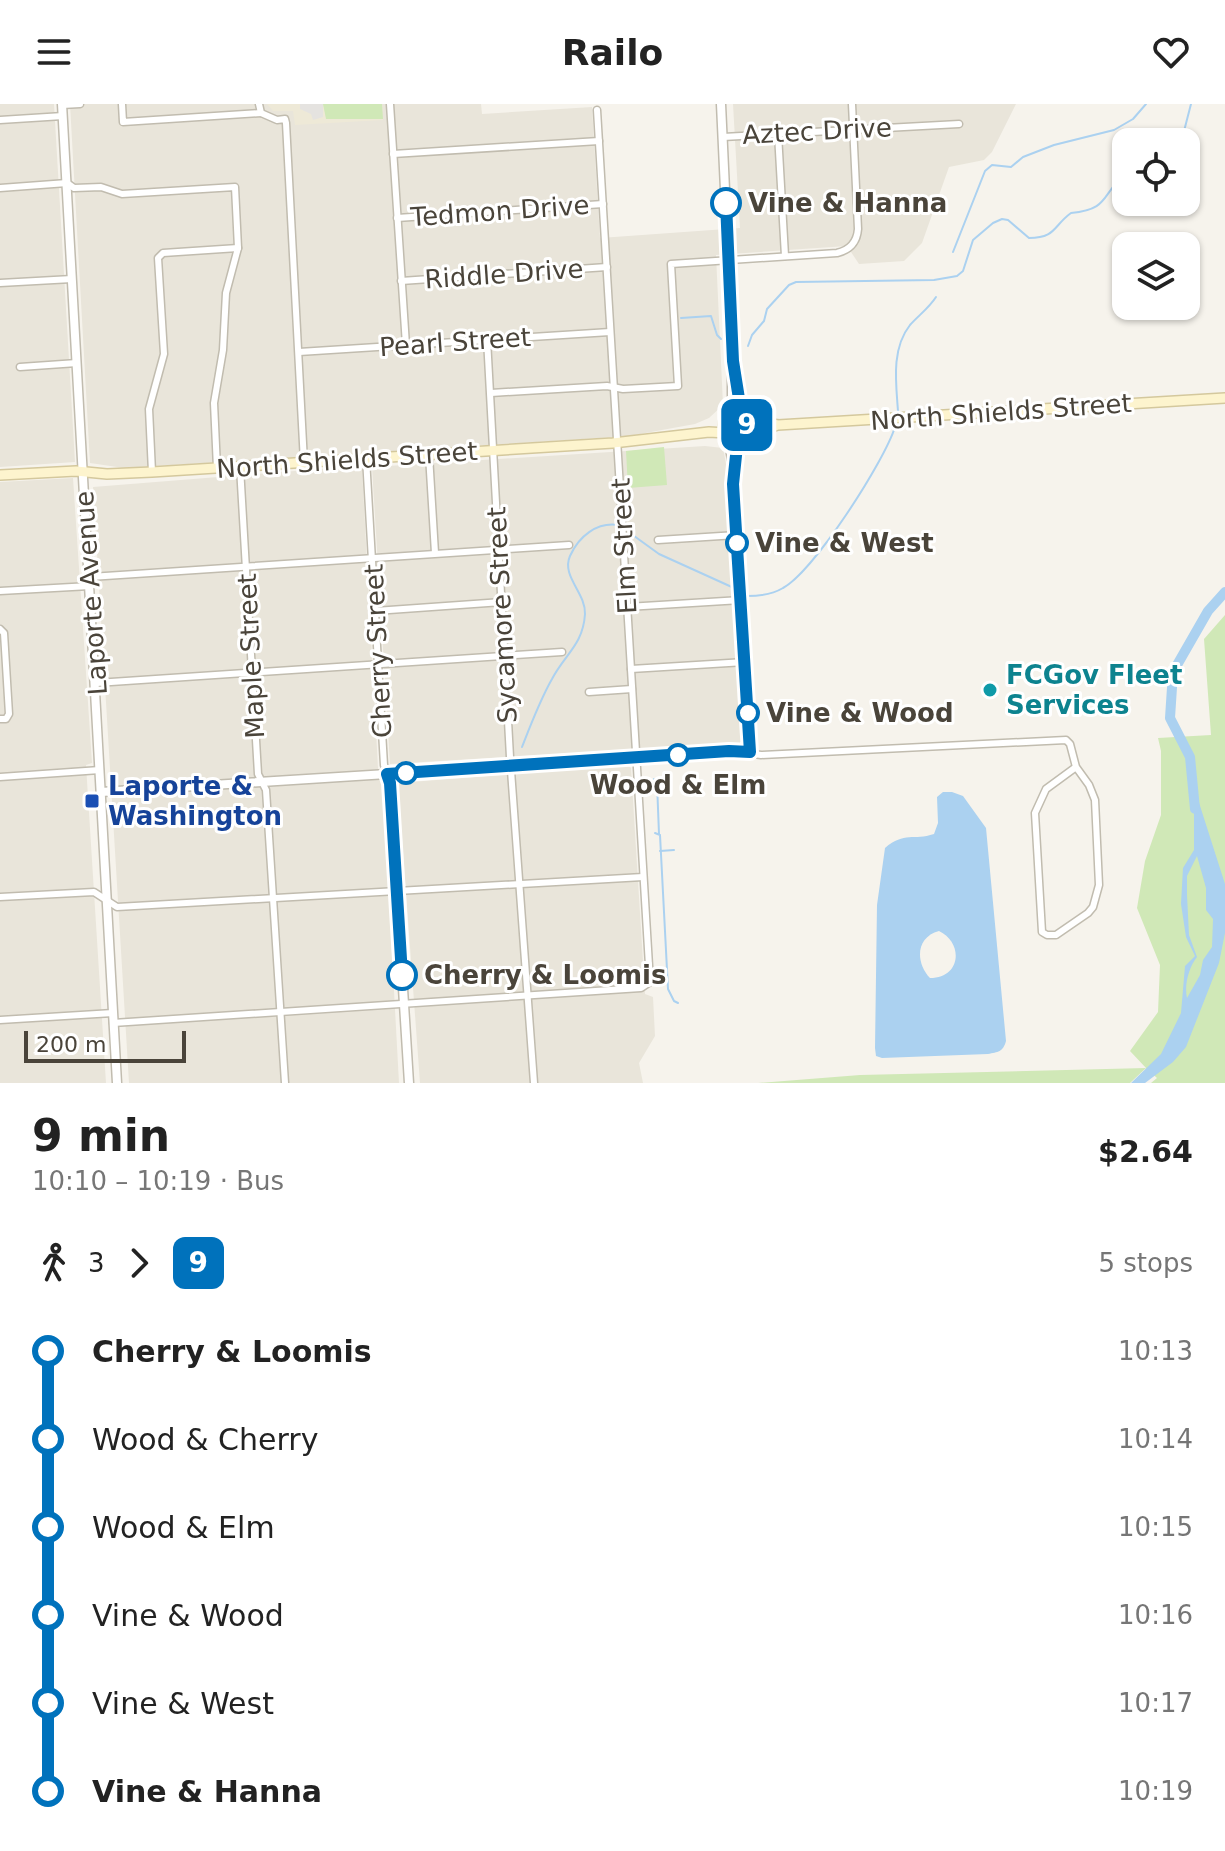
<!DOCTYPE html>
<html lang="en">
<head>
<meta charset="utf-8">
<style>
	:root { --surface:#fff; --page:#f6f6f6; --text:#222; --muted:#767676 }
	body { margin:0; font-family:"DejaVu Sans",sans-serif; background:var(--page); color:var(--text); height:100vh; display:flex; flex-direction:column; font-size:30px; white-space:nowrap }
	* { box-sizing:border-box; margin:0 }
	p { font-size:26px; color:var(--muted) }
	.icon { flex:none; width:44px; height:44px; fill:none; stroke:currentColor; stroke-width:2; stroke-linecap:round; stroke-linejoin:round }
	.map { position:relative; height:979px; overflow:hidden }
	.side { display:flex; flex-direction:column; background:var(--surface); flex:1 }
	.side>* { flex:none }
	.badge { padding:0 16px; border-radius:12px; font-size:28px; line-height:52px }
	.buttons { position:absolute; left:1112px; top:24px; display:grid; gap:16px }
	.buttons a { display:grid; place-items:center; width:88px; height:88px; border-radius:16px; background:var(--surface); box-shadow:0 2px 6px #0004; font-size:40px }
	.scale { position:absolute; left:24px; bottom:20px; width:162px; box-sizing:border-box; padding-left:8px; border:4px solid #4a443a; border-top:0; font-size:22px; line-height:28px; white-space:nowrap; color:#4a443a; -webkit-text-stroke:6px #fff; paint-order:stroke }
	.map>.badge { position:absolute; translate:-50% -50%; box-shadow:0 0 0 4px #fff }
	.legs { display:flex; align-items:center; gap:12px; height:88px; padding:0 32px; font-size:26px }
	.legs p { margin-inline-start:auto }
	.summary { display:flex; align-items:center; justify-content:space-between; height:136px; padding:0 32px }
	h1 { font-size:44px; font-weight:800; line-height:60px }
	ul { padding:0 32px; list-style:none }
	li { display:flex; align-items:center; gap:28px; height:88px; font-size:30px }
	li i { display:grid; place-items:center; width:12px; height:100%; margin:0 10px; background:currentColor }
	li i::after { content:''; width:20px; height:20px; margin:-10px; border:6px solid; border-radius:50%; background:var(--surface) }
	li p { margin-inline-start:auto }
	li:first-child i { background:linear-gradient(#0000 50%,currentColor 0) }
	li:last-child i { background:linear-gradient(currentColor 50%,#0000 0) }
	header { display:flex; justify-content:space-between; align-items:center; height:104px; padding:0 32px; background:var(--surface); font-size:36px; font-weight:800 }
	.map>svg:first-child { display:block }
</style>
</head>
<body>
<header><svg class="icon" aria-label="menu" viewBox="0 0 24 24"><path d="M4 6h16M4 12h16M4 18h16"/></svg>Railo<svg class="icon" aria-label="heart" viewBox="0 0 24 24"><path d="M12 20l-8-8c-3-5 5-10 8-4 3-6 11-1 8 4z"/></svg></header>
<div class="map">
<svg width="1225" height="979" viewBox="0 0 1225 979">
	<rect width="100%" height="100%" fill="#f6f3ec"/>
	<g fill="#e9e5da">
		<polygon points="0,0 54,0 75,358 0,363"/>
		<polygon points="70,0 481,0 482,10 592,3 600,134 740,124 733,0 1016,0 992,48 984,56 949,63 922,139 904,157 859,160 847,142 716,151 723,301 709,314 695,320 629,332 124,364 90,359"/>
		<polygon points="705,342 723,344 726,360 743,636 740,639 390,660 372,363"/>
		<polygon points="357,362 362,364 378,664 383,684 399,979 129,979 93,383"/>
		<polygon points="73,374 92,659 86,661 106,979 0,979 0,378"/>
		<polygon points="628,661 631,664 645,890 653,893 655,932 639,959 643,979 420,979 398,679"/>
	</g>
	<polygon fill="#eee9d7" points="267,0 382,0 383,16 295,21 293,7 273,7"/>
	<g fill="#d0e8b7">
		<polygon points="323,0 382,0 383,15 326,15"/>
		<polygon points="664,343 667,381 628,384 626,347"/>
		<polygon points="1225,511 1225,979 1151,979 1157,974 1146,964 1130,979 758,979 860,971 1146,964 1130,947 1158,908 1160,861 1137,804 1145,757 1161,711 1161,647 1158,634 1211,631 1204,535"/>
	</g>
	<polygon fill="#e5e3e0" points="300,0 323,0 323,13 313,16 311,10 300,5"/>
	<g fill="#abd1f0" fill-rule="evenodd">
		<path d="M1194 683 1225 780V829L1219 859 1186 943 1173 958 1145 979H1131L1161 950 1181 909 1185 862 1195 852 1186 833 1181 800 1183 764 1194 746ZM1197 752 1206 784V806L1213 815 1212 843 1203 856 1200 871 1187 894C1184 881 1189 863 1197 853L1189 831 1187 791V772Z"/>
		<path d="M943 688H952L963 692 986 724 1006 937C1003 948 998 948 988 950L882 954 876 952 875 944 877 801 885 744C905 727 913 737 934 730L938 719 937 693ZM939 827C964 839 961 874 930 874 915 858 916 833 939 827Z"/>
	</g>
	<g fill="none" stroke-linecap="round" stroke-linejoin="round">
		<g stroke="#abd1f0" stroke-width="2">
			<polyline points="1175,38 1183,31 1191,0"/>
			<polyline points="953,148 985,67 992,61 1011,63 1023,53 1054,41 1114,26 1133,15 1146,0"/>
			<polyline points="681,214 711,212 717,231 721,235"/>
			<path d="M748 242 752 231 764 217 767 205 789 181 796 178 934 176 957 172 963 167 973 136 993 119 1002 115 1008 116 1029 134C1056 134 1053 122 1071 109 1111 105 1100 90 1126 70"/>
			<path d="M898 307C896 279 891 245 910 221 919 211 929 204 936 193"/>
			<polyline points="630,429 659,450 734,484"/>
			<path d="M747 492C759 492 773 490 783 484 814 467 884 358 895 323"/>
			<path d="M522 643C531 620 540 596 552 575 565 550 583 541 585 510 586 489 561 472 570 452 579 432 597 418 618 421"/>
			<polyline points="654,675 657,679 659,730"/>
			<polyline points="655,729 660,731 668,885 674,897 678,899"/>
			<polyline points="660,747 674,746"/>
		</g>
		<polyline stroke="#abd1f0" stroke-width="10" points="1195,705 1190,653 1170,614 1173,568 1208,507 1225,488"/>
		<defs>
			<g id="minor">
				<polyline points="122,0 123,18 261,9"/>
				<polyline points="259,0 261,9 277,16 285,15 286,19 304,358"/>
				<polyline points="390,0 406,241"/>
				<polyline points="62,1 80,0"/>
				<polyline points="0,16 63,12"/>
				<polyline points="778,30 785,152"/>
				<polyline points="723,33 959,20"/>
				<polyline points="393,50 599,37"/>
				<polyline points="0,84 67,79 74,84 101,83 122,90 235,83 238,144 226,189 223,246 214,299 217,364"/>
				<polyline points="857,99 897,97"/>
				<polyline points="397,114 603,100"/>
				<polyline points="401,177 607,163"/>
				<polyline points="0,179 72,175"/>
				<polyline points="487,235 510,653 534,979"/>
				<polyline points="299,248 610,228"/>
				<polyline points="20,263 77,259"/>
				<path d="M491 289 607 282 623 285 678 282 671 160 837 149C850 146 857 138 858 125L852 0"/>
				<polyline points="429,351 435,449"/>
				<polyline points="366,354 384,661 387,670 729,647 761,651 1066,636 1070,640 1076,663 1089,681 1095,696 1099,781 1093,803 1088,809 1056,831 1047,831 1042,828 1035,709 1046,685 1076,663"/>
				<polyline points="240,363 258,670 266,686 285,979"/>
				<polyline points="152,368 149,305 164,250 158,154 163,149 238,144"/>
				<polyline points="658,436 737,431"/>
				<polyline points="90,473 569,441"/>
				<polyline points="0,487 90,482"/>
				<polyline points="627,503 741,496"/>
				<polyline points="375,507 502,498"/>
				<polyline points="0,525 4,529 9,610 6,615 0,615"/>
				<polyline points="631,565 745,558"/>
				<polyline points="96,579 562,548"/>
				<polyline points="589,588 632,585"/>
				<polyline points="0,673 100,666"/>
				<polyline points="0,793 94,788 117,803 643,773"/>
				<polyline points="0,916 113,909"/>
				<polyline points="113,919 641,884 650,878 597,6"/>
			</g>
			<g id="tertiary">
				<polyline points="62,0 117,979"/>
				<polyline points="721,0 733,257 742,311"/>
				<polyline points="728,311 732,301 732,270"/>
				<polyline points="728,331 732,356"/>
				<polyline points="740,332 734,357 733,380 750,648"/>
				<polyline points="101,688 387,670 390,679 409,979"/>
			</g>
			<g id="secondary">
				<circle cx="735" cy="321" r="12"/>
				<polyline points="746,315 778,321 1225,294"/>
				<polyline points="744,329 775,322"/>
				<polyline points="0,371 76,367 107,370 152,368 613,339 709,328 726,329"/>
			</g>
		</defs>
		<use href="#minor" stroke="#c1bcaf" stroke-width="9"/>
		<use href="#tertiary" stroke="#c1bcaf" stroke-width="11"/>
		<use href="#secondary" stroke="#d4c89d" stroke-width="12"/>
		<use href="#minor" stroke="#fff" stroke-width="6"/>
		<use href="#tertiary" stroke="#fff" stroke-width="8"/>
		<use href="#secondary" stroke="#fdf4ce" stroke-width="9"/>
	</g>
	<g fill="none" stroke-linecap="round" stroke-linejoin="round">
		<defs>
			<polyline id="line-1" points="402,871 390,679 387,670 729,647 750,648 733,380 737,342 747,321 740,301 733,257 726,99"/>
		</defs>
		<use href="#line-1" stroke="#fff" stroke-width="18"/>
		<use href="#line-1" stroke="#0072bc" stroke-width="12"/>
	</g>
	<g fill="#fff" stroke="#0072bc" stroke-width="4">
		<circle cx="726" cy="99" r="14"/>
		<circle cx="737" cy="439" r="10"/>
		<circle cx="748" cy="609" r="10"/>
		<circle cx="678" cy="651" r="10"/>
		<circle cx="406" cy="669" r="10"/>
		<circle cx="402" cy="871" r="14"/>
	</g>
	<circle fill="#0f9aa8" stroke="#fff" stroke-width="3" cx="990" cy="586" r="8"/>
	<rect fill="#1a4fb4" stroke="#fff" stroke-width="3" x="84" y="689" width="16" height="16" rx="4"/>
	<g text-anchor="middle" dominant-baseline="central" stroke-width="6" stroke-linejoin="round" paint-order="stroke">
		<g font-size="26" fill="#4a443a" stroke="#fff">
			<text transform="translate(817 27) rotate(-3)">Aztec Drive</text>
			<text transform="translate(500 107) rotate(-4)">Tedmon Drive</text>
			<text transform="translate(504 170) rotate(-4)">Riddle Drive</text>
			<text transform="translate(455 238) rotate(-4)">Pearl Street</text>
			<text transform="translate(1001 308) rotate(-4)">North Shields Street</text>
			<text transform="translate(347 356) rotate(-4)">North Shields Street</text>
			<text transform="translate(624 442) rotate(-93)">Elm Street</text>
			<text transform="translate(91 489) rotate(-94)">Laporte Avenue</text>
			<text transform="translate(502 511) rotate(-93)">Sycamore Street</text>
			<text transform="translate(378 547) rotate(-93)">Cherry Street</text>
			<text transform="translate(251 552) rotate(-93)">Maple Street</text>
		</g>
		<g font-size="26" font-weight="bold" fill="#4a443a" stroke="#fff" text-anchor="start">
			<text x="748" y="99">Vine &amp; Hanna</text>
			<text x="755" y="439">Vine &amp; West</text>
			<text x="766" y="609">Vine &amp; Wood</text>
			<text x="678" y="681" text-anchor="middle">Wood &amp; Elm</text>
			<text x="424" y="871">Cherry &amp; Loomis</text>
		</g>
		<g font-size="26" font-weight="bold" fill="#0d838f" stroke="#fff" text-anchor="start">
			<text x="1006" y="571">FCGov Fleet<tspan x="1006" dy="30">Services</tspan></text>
		</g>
		<g font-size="26" font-weight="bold" fill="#164399" stroke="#fff" text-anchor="start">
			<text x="108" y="682">Laporte &amp;<tspan x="108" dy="30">Washington</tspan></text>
		</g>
	</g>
</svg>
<div class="buttons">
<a><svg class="icon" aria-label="locate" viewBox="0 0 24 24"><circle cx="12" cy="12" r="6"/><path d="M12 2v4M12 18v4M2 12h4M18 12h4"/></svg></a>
<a><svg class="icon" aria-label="layers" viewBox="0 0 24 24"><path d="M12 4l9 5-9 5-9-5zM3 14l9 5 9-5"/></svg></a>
</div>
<div class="scale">200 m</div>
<b class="badge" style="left:747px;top:321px;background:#0072bc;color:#fff">9</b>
</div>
<section class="side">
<div class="summary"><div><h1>9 min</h1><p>10:10 – 10:19 · Bus</p></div><b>$2.64</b></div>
<div class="legs"><svg class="icon" aria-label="walk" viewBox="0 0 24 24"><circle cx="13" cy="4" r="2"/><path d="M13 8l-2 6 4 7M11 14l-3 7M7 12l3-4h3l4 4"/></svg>3<svg class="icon" aria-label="forward" viewBox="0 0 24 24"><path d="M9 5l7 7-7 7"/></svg><b class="badge" style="background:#0072bc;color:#fff">9</b><p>5 stops</p></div>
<ul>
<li><i style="color:#0072bc"></i><b>Cherry &amp; Loomis</b><p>10:13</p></li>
<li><i style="color:#0072bc"></i><span>Wood &amp; Cherry</span><p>10:14</p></li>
<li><i style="color:#0072bc"></i><span>Wood &amp; Elm</span><p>10:15</p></li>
<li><i style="color:#0072bc"></i><span>Vine &amp; Wood</span><p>10:16</p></li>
<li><i style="color:#0072bc"></i><span>Vine &amp; West</span><p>10:17</p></li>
<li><i style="color:#0072bc"></i><b>Vine &amp; Hanna</b><p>10:19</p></li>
</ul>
</section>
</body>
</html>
